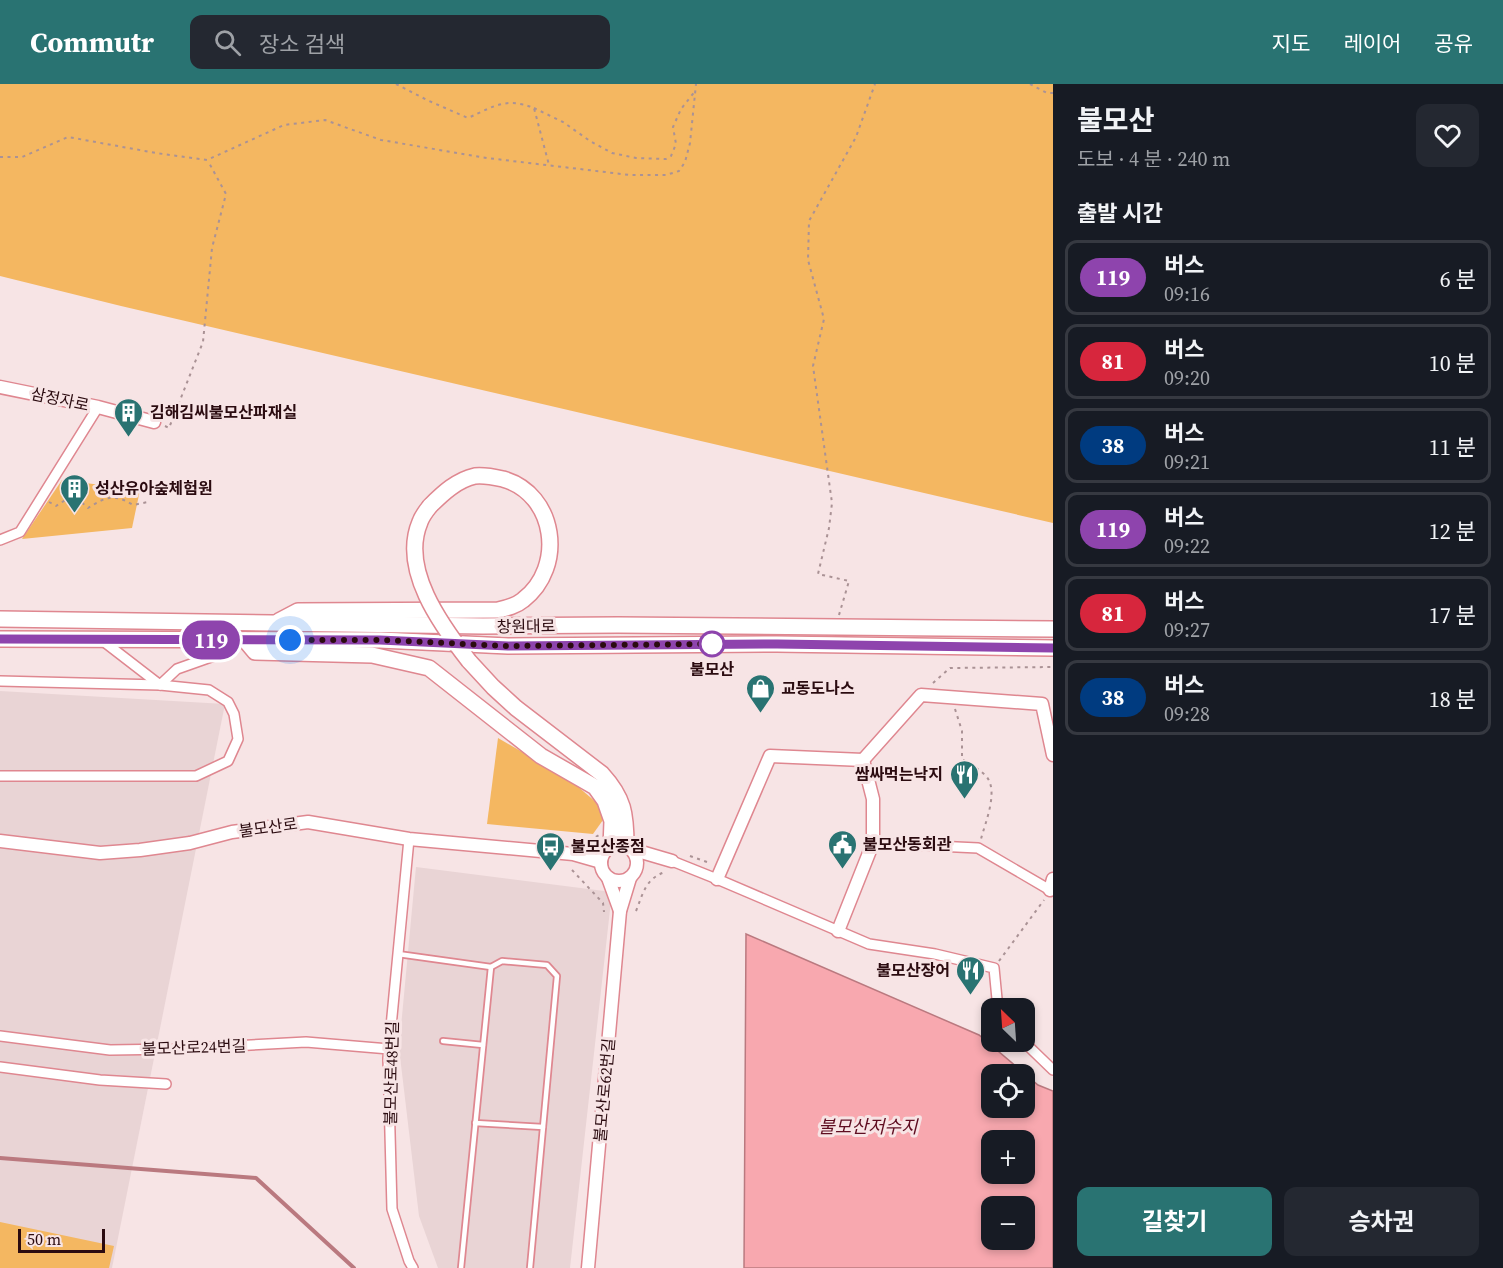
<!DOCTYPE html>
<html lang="ko">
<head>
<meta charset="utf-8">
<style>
	:root { --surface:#171b24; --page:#242831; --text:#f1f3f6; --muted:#9ea1a6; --line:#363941; --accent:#297372 }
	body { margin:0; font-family:"Source Serif 4","Noto Sans KR",serif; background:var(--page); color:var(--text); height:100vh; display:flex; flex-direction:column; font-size:22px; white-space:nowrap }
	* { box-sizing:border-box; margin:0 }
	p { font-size:20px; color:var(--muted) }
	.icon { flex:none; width:33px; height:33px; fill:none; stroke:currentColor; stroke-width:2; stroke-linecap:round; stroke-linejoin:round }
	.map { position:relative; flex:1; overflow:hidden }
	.side { display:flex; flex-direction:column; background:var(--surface); width:450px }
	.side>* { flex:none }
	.badge { padding:0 12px; border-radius:20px; font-size:21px; line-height:39px }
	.needle { width:39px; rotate:335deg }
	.controls { position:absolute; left:981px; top:914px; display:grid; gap:12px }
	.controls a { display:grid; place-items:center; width:54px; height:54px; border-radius:12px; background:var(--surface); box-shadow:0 3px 9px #0003; font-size:30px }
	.scale { position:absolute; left:18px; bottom:15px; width:87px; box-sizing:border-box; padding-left:6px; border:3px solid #2b0b10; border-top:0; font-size:16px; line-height:21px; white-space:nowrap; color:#2b0b10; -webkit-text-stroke:4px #f7e4e5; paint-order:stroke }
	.you { position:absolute; width:30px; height:30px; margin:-15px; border:4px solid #fff; border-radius:50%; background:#1a73e8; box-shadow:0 0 0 9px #1a73e833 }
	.map>.badge { position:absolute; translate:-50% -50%; box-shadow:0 0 0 3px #fff }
	h2 { padding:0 24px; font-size:22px; line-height:54px }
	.round { display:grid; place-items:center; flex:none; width:63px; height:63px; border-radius:12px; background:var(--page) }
	.summary { display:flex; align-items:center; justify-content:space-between; height:102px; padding:0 24px }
	h1 { font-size:28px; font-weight:700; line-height:45px }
	.primary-button { display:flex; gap:12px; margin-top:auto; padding:12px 24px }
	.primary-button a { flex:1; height:69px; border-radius:12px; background:var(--accent); color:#fff; font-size:24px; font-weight:700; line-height:69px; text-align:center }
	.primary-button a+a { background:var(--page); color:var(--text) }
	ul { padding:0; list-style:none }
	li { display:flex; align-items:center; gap:18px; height:75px; margin:0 12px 9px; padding:0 12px; border:3px solid var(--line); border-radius:12px }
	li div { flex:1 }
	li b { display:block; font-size:22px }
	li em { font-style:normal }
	li .badge { min-width:66px; font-weight:700; text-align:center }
	header { display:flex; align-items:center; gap:36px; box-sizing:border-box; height:84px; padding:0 30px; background:var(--accent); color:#fff }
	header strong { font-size:28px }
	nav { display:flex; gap:33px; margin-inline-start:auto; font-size:21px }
	.search { width:420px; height:54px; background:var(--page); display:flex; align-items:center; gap:15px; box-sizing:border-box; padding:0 21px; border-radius:12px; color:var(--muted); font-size:22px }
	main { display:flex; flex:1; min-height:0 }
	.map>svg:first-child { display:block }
</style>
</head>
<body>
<header>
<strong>Commutr</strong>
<div class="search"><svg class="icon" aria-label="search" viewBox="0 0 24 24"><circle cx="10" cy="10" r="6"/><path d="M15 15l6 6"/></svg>장소 검색</div>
<nav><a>지도</a><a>레이어</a><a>공유</a></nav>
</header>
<main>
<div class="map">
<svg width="1053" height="1184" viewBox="0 0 1053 1184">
	<rect width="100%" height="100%" fill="#f7e4e5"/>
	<g fill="#e9d4d5">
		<polygon points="0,607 225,620 112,1184 0,1184"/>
		<polygon points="416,783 612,808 570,1184 438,1184 419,1132 399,964"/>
	</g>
	<g fill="#f4b761">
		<polygon points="0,0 1053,0 1053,439 121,222 0,192"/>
		<polygon points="62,396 140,406 132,444 22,455"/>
		<polygon points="498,654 569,695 597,719 603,736 593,750 487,740"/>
		<polygon points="0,1138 114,1162 109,1184 0,1184"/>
	</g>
	<path fill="#f8a8af" stroke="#ba797f" stroke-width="1.5" fill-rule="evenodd" d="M746 850 979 951 1038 1001 1053 1007V1184H744ZM992 990H1024V1023H992ZM992 1056H1024V1089H992ZM992 1122H1024V1155H992Z"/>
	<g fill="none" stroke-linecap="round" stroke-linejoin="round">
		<polyline stroke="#ba797f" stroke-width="4" points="0,1074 256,1094 354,1184"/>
		<defs>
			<g id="service">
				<polyline points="398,870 491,883 502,877 547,881 557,892 530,1184"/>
				<polyline points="443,957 483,961"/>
				<polyline points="475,1039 543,1043"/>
				<polyline points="461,1184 491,883"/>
			</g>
			<g id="minor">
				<polyline points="0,456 20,448 98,323"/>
				<polyline points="103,557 160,601 177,585 225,568 235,556"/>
				<polyline points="0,597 160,601 209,606 228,618 234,630 238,655 228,677 196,692 0,692"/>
				<polyline points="409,755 388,974 392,1125 409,1177 413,1184"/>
				<polyline points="873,759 978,764 1050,806"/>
				<polyline points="672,777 717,795 869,860 935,870 994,884 997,915 1001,924"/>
				<polyline points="0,952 110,966 174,965 306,958 389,965"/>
				<polyline points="1023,957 1053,986"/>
				<polyline points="0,983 100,996 166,1000"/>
			</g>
			<g id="tertiary">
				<polyline points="0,303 98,323 154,338"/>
				<polyline points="863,676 921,611 1042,620 1053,671"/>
				<polyline points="0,757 100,769 140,766 190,759 232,748 308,738 409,755 573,770 601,778"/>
				<circle cx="619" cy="779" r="18"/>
				<polyline points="631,765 672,777"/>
				<polyline points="608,794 620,827"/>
				<polyline points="717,795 770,672 863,676 873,715 873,759 838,847"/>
				<polyline points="1050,806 1053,795"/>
				<polyline points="588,1184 620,827 630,794"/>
			</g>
			<g id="primary">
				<polyline points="0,535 483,542 618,541 1053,545"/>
				<path d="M279 537 298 527 498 526C507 524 516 522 523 516 566 483 556 410 503 395 494 393 484 391 475 392 457 396 443 409 430 422"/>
				<polyline points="0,555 380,556 508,562 777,560 1053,564"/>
				<polyline points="245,556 255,568 372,571 429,584 541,672 595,703 605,717 612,737 611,763"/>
				<path d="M469 577 493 603 516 624 602 690C624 714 626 730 626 762"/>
			</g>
		</defs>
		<use href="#service" stroke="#df8790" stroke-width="8"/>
		<use href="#minor" stroke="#df8790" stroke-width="12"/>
		<use href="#tertiary" stroke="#df8790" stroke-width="15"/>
		<use href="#primary" stroke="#df8790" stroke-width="18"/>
		<g stroke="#aa9295" stroke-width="2" stroke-dasharray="3 4.5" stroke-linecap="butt">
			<path d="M396 0 427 16 468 34C495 22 505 13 534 24L549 81"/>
			<polyline points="1030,0 1047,9 1053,9"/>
			<polyline points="534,24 563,38 590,57 612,69 636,74 666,75 671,72 676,60 673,43 681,25 696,6"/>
			<polyline points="0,73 22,73 68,53 156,69 207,76 284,41 325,36 381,56 487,74 630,91 666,91 679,87 685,78 690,59 696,0"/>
			<polyline points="165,342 169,344 203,258 212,164 226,110 208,77"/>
			<path d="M49 418 56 422 67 415H78L88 424C106 413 114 409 133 421L148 418"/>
			<polyline points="839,531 849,497 818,490 829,444 832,419 813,282 824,235 808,176 809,137 856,53 875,0"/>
			<polyline points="933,599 950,584 1053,583"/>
			<path d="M955 625 962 647V675C969 680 979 685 985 691 1000 705 985 739 981 755"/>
			<polyline points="574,756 592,755 599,751"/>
			<polyline points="690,772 710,779"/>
			<polyline points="572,786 603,819 604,828"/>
			<path d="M636 827C643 810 645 795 665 788"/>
			<polyline points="999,877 1044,816"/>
		</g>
		<use href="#service" stroke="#fff" stroke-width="4.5"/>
		<use href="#minor" stroke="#fff" stroke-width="9"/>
		<use href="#tertiary" stroke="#fff" stroke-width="12"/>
		<use href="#primary" stroke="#fff" stroke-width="15"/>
		<defs>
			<path id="primary-bridge" d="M430 422C426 427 422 432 420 438 400 485 441 541 469 577"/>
		</defs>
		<use href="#primary-bridge" stroke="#df8790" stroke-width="18" stroke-linecap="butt"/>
		<use href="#primary-bridge" stroke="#fff" stroke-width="15"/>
	</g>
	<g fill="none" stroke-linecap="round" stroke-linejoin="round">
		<defs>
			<polyline id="line" points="0,555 380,556 508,562 777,560 1053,564"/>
		</defs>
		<use href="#line" stroke="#fff" stroke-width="14"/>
		<use href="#line" stroke="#8e44ad" stroke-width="9"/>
		<polyline stroke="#2b0b10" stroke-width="6" stroke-dasharray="0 10.8" points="290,556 380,556 508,562 712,560"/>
	</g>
	<defs>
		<symbol id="building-pin" viewBox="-11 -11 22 30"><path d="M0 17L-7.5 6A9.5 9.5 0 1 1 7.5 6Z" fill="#297372" stroke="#f7e4e5"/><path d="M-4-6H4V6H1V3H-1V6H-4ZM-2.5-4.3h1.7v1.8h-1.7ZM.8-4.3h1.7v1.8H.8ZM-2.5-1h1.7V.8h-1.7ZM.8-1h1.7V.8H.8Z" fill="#fff"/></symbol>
		<symbol id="shop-pin" viewBox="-11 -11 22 30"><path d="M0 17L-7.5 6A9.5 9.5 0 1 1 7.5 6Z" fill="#297372" stroke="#f7e4e5"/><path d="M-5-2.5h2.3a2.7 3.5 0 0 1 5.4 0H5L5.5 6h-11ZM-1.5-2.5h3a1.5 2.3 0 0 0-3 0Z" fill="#fff"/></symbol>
		<symbol id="restaurant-pin" viewBox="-11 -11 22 30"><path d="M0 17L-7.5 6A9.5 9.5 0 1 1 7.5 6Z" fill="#297372" stroke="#f7e4e5"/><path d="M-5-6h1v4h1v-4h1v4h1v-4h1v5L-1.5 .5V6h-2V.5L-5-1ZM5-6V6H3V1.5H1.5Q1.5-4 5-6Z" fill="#fff"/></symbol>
		<symbol id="civic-pin" viewBox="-11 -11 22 30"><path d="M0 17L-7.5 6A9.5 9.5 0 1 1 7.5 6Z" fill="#297372" stroke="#f7e4e5"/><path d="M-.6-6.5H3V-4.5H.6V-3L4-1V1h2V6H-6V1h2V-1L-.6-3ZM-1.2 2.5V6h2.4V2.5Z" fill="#fff"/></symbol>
		<symbol id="bus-pin" viewBox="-11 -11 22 30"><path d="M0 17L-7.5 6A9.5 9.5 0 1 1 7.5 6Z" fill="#297372" stroke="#f7e4e5"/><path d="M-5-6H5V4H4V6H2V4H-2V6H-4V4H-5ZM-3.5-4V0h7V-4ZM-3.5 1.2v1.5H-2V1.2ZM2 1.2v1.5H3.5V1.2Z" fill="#fff"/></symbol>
	</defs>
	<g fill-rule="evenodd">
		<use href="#building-pin" x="112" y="312" width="33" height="45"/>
		<use href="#building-pin" x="58" y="388" width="33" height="45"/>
		<use href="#shop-pin" x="744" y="588" width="33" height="45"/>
		<use href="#restaurant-pin" x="948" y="674" width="33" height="45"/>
		<use href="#civic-pin" x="826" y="744" width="33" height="45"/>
		<use href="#bus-pin" x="534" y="746" width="33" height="45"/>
		<use href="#restaurant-pin" x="954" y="870" width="33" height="45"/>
	</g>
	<circle fill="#fff" stroke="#8e44ad" stroke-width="3" cx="712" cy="560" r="12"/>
	<g text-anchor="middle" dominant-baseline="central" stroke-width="6" stroke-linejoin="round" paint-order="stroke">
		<g font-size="16" fill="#2b0b10" stroke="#f7e4e5">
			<text transform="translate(60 315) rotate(12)">삼정자로</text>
			<text transform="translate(526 542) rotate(-1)">창원대로</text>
			<text transform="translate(268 743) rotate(-8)">불모산로</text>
			<text transform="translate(194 963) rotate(-2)">불모산로24번길</text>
			<text transform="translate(391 989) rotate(-89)">불모산로48번길</text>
			<text transform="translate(604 1006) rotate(-85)">불모산로62번길</text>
		</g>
		<g font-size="16" font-weight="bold" fill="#2b0b10" stroke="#f7e4e5" text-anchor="start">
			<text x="150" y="328">김해김씨불모산파재실</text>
			<text x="95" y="404">성산유아숲체험원</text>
			<text x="781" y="604">교동도나스</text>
			<text x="943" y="690" text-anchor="end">쌈싸먹는낙지</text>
			<text x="863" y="760">불모산동회관</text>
			<text x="571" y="762">불모산종점</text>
			<text x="950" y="886" text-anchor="end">불모산장어</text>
		</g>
		<g font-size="16" font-weight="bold" fill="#2b0b10" stroke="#f7e4e5">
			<text x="712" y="585">불모산</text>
		</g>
		<g font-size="18" font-style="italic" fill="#5f0d21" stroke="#f7e4e5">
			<text x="868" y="1042">불모산저수지</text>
		</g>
	</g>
</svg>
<div class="controls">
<a><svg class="needle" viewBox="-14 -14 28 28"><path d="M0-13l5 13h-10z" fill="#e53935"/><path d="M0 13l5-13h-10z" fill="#9ea1a6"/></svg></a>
<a><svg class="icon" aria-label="locate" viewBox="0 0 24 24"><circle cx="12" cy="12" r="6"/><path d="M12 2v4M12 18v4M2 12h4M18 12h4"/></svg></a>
<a>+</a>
<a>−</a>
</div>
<div class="scale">50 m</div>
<div class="you" style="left:290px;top:556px"></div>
<b class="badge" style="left:211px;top:556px;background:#8e44ad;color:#fff">119</b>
</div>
<section class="side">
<div class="summary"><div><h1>불모산</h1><p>도보 · 4 분 · 240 m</p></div><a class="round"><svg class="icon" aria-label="heart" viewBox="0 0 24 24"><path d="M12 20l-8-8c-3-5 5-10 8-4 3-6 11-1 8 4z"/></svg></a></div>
<h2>출발 시간</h2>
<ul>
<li><span class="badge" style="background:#8e44ad;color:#fff">119</span><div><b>버스</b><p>09:16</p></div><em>6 분</em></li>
<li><span class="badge" style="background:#d7263d;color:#fff">81</span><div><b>버스</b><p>09:20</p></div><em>10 분</em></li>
<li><span class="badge" style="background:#003b80;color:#fff">38</span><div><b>버스</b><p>09:21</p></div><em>11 분</em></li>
<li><span class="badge" style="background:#8e44ad;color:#fff">119</span><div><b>버스</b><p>09:22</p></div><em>12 분</em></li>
<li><span class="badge" style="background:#d7263d;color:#fff">81</span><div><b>버스</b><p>09:27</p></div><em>17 분</em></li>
<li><span class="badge" style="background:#003b80;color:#fff">38</span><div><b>버스</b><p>09:28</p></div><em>18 분</em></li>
</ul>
<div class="primary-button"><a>길찾기</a><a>승차권</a></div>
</section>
</main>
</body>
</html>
